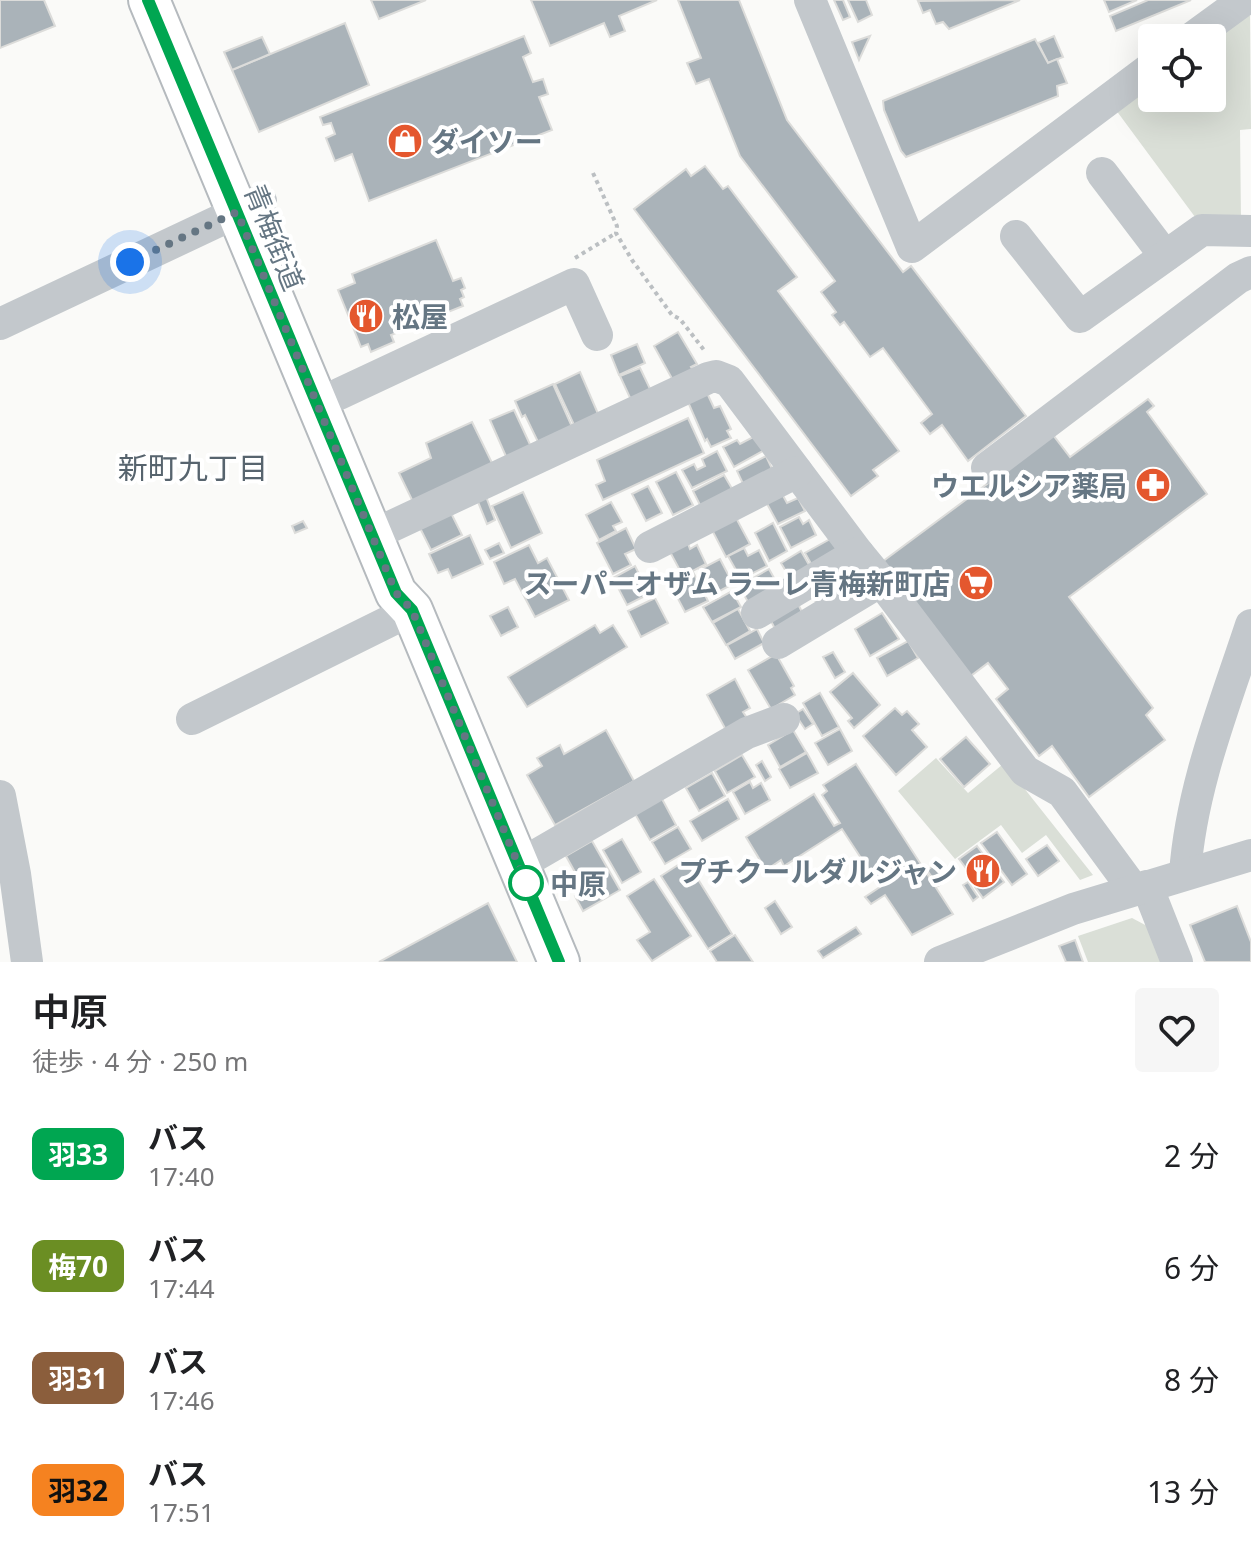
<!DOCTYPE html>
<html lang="ja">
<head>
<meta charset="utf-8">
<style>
	:root { --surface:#fff; --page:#f6f6f6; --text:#202124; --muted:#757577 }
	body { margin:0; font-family:"Noto Sans","Noto Sans JP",sans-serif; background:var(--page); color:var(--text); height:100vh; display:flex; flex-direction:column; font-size:30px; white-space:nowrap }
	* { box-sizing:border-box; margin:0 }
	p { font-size:26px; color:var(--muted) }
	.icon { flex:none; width:44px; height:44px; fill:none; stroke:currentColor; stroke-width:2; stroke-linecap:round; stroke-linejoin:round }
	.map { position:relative; height:962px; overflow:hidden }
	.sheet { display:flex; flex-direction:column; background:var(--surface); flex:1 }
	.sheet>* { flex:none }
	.badge { padding:0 16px; border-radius:12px; font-size:28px; line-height:52px }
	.tools { position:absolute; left:1138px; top:24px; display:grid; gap:16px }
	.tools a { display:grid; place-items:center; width:88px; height:88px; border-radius:8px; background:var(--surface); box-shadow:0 8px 32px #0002; font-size:40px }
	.you { position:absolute; width:40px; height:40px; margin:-20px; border:6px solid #fff; border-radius:50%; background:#1a73e8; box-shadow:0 0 0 12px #1a73e833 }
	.map>.badge { position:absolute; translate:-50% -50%; box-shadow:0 0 0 4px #fff }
	.round { display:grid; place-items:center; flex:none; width:84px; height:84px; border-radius:8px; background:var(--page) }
	.summary { display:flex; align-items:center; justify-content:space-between; height:136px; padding:0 32px }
	h1 { font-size:38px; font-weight:600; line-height:60px }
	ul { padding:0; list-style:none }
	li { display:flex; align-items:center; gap:24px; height:112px; padding:0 32px }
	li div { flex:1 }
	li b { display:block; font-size:30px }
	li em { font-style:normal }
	li .badge { min-width:88px; font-weight:700; text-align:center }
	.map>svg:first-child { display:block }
</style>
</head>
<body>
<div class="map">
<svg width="1251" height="962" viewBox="0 0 1251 962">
	<rect width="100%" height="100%" fill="#fafaf8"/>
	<g fill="#dadfd7">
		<polygon points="1240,11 1250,16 1251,129 1240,130 1241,220 1198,221 1113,106 1152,77 1152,98 1212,98 1212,38"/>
		<polygon points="936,758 968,793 1008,760 1020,783 1093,875 1080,880 1046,835 1022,853 1001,825 955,859 898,791"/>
		<polygon points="1132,918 1149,927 1167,962 1088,962 1078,936"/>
	</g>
	<g fill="#aab3b9" stroke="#dcdcda" stroke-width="2">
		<polygon points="0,0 44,0 55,26 0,48"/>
		<polygon points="371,0 426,0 379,19"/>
		<polygon points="531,0 657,0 619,16 625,31 610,37 604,23 550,46"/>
		<polygon points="678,0 739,0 787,120 903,272 911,266 1026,416 968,461 942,425 930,434 921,423 932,414 883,348 870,357 844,322 840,325 832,315 836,312 821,292 835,281 740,156 709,79 696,84 687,63 701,58"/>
		<polygon points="834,0 843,0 850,17 843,20"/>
		<polygon points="848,0 866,0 872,15 858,22"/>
		<polygon points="1020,0 949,29 943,22 936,24 930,10 923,13 918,1"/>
		<polygon points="1104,0 1137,0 1109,12"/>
		<polygon points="1148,0 1191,0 1116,31 1110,16"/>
		<polygon points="345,23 369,85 259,132 232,70"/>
		<polygon points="524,36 531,53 523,57 533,82 543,79 548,94 539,97 552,130 369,201 352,154 335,161 326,138 335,134 331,123 323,125 320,117"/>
		<polygon points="870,36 859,60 852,42"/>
		<polygon points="1054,36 1063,57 1048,63 1038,43"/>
		<polygon points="262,37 270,54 232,70 224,52"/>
		<polygon points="1035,39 1048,63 1057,59 1067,83 1057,86 1058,96 906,157 901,151 884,110 883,101"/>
		<polygon points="705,166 723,189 728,186 797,277 778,291 899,451 873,470 878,476 851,496 634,209 686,169 691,176"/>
		<polygon points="436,240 453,281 461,278 465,288 461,290 464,297 460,299 463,306 391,335 394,342 371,352 368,344 361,347 338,290 355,283 352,274"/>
		<polygon points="678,332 697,364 691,367 695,373 675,384 654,346"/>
		<polygon points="637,344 645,363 619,375 611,355"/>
		<polygon points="640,368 652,393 632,402 620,376"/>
		<polygon points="580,372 599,416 575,427 555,384"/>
		<polygon points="553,384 573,429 539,444 525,415 522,417 515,401"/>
		<polygon points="707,393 714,408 720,406 731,429 727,431 731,438 711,447 707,439 705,441 688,402"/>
		<polygon points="1148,399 1154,406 1147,412 1207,494 1069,597 1153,708 1146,715 1165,740 1089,797 1052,746 1039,756 996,699 1008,689 988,663 968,678 882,562 1053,435 1070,457"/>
		<polygon points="514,410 533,451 508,461 490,420"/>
		<polygon points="688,418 704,453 603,500 596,485 605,481 597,460"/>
		<polygon points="472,422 494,467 414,504 399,473 431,458 426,443"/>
		<polygon points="755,436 763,451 734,467 723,447 737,440 740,444"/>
		<polygon points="717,451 727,471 692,488 682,470 694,464 697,470 705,466 702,459"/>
		<polygon points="766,456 774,473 745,488 737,471"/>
		<polygon points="676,472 693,505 673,515 656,482"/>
		<polygon points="724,475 734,492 702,509 693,491"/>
		<polygon points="648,486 662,513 646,521 632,494"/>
		<polygon points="523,492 542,533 511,548 492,506"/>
		<polygon points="781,492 787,503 798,498 805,511 778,524 765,500"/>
		<polygon points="485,494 495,520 487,524 476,497"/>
		<polygon points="611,502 622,522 613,526 616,531 599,540 586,515"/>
		<polygon points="450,511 462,535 431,550 419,526"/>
		<polygon points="735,516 750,544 726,557 711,528"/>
		<polygon points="799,517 803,524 809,520 816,535 791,548 780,527"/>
		<polygon points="303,521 307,528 295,533 292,526"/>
		<polygon points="773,523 787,551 769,561 755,533"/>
		<polygon points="626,528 636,549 625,554 631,565 613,574 597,543"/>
		<polygon points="470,535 483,564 452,578 448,569 438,573 429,554"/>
		<polygon points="832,538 838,548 814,569 805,553"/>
		<polygon points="687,541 690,549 697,545 706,564 683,576 669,550"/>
		<polygon points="499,543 504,553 490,559 485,550"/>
		<polygon points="529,545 538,563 547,558 569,600 535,617 515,579 504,584 494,562"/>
		<polygon points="744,548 748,556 759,550 767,566 741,579 728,556"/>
		<polygon points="801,551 812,570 792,581 781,563"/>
		<polygon points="720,559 733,584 712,595 699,570"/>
		<polygon points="635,566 649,594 627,605 613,578"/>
		<polygon points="769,569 778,585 748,602 739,586"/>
		<polygon points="693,572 708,601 685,612 676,595 682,592 676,581"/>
		<polygon points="838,579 847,595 821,610 811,594"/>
		<polygon points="732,591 741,607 712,622 703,607"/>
		<polygon points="655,598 668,623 641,637 628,611"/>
		<polygon points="797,602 806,620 778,635 769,617"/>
		<polygon points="508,607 518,627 501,636 490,616"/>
		<polygon points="738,609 750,631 726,645 713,623"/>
		<polygon points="882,613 899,639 870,656 855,629"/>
		<polygon points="595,625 600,633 613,625 627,647 527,707 508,677"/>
		<polygon points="757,629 764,643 735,659 727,645"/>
		<polygon points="908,641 918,658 887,676 877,658"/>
		<polygon points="833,652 845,672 835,678 823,657"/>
		<polygon points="776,654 794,686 791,688 795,695 771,709 748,670"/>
		<polygon points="853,673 880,705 854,728 848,721 852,718 830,692"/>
		<polygon points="735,679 750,708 743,712 747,718 726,730 707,695"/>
		<polygon points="820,693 839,727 822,736 803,703"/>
		<polygon points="895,708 902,715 907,711 919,724 912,730 927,747 896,775 863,736"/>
		<polygon points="803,709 813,724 805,729 795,714"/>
		<polygon points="840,729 852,751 828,765 815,743"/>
		<polygon points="606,730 634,781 555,825 527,775 542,766 537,758 560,745 564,754"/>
		<polygon points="793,730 806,752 780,767 768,745"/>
		<polygon points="966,737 990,764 964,787 940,759"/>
		<polygon points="807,753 818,773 790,788 779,769"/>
		<polygon points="742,755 755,777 727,793 715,771"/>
		<polygon points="762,761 771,777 765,781 756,765"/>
		<polygon points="856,764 953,914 912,935 885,895 871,904 865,897 880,887 842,829 784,866 781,860 766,870 746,837 814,794 834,826 840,823 822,795 827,791 823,785"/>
		<polygon points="712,773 725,796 699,811 686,788"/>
		<polygon points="750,782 753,788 761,783 770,800 745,814 733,792"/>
		<polygon points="661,797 676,825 650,840 634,812"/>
		<polygon points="728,799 739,819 702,841 690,821"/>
		<polygon points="678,827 691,849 665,864 652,842"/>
		<polygon points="997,832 1027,874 1012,885 981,843"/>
		<polygon points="622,839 641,872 622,883 603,850"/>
		<polygon points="592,841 620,890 583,911 575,896 585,890 566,856"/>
		<polygon points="1047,845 1059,861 1038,876 1026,859"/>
		<polygon points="977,846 1004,882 983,898 975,887 978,884 959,859"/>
		<polygon points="686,860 732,934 708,949 661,876"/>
		<polygon points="940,862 950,878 938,886 927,870"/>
		<polygon points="654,879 691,936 652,961 637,940 650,932 627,896"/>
		<polygon points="968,882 978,897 973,901 963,885"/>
		<polygon points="775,901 792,927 781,934 765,908"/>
		<polygon points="488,903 517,962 379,962"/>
		<polygon points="1237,906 1251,942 1251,962 1205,962 1190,925"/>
		<polygon points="856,927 861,934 823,958 818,951"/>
		<polygon points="735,935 753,962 717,962 710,951"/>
		<polygon points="1075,940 1083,962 1066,962 1059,946"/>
	</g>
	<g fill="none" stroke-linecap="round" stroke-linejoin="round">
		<defs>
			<polyline id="major" points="149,0 396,593 412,610 559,962"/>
		</defs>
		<use href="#major" stroke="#b5babe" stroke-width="44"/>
		<g stroke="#bbbfc2" stroke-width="4" stroke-dasharray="4 4" stroke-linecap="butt">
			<polyline points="593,173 617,226 616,233 632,260 672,315 680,319 704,350"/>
			<polyline points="575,258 616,233"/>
		</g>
		<g stroke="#c3c8cc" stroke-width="32">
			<polyline points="810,0 912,247 1152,67"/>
			<polyline points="1192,38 1244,0"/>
			<polyline points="1102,173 1165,256"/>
			<polyline points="1016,236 1080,317 1202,230 1251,231"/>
			<polyline points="0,324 261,201"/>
			<polyline points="339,394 574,284 597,335"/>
			<polyline points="987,468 1238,278 1251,272"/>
			<polyline points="392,526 708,378 716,376 729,381 858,553 881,581 1025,771 1062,792 1134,890"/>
			<polyline points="650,547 797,472"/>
			<polyline points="757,613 858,553"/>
			<polyline points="778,643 881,581"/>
			<polyline points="192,719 412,610"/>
			<polyline points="0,796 15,874 27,962"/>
			<polyline points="519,865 747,733 784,719"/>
			<path d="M1185 874C1191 788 1224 707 1251 625"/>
			<polyline points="1147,886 1177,962"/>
			<polyline points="940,962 1073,909 1251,855"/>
		</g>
		<use href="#major" stroke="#fff" stroke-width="40"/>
	</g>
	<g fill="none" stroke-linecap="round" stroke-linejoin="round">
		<defs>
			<polyline id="line" points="148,0 396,593 412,610 559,962"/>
		</defs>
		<use href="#line" stroke="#fff" stroke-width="18"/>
		<use href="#line" stroke="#00a651" stroke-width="12"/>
		<polyline stroke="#657683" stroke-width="8" stroke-dasharray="0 14.4" points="130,262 237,212 396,593 412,610 526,883"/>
	</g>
	<defs>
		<symbol id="shop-disc" viewBox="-11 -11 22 22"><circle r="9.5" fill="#e4572e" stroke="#fff"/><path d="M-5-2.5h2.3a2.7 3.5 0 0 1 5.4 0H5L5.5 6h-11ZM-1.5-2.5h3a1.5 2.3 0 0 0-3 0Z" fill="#fff"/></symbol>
		<symbol id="restaurant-disc" viewBox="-11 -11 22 22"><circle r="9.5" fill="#e4572e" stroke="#fff"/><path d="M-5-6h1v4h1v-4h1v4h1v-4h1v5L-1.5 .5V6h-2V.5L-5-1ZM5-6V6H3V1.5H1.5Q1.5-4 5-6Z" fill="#fff"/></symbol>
		<symbol id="pharmacy-disc" viewBox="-11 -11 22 22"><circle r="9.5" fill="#e4572e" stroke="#fff"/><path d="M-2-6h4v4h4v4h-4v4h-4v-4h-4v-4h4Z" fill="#fff"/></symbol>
		<symbol id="supermarket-disc" viewBox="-11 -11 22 22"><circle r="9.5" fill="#e4572e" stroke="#fff"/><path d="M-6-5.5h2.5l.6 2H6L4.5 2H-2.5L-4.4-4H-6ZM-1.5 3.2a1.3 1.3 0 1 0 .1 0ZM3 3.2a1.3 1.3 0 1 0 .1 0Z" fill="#fff"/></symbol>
	</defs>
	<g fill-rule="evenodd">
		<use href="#shop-disc" x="385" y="121" width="40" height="40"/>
		<use href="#restaurant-disc" x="346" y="296" width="40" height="40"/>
		<use href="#pharmacy-disc" x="1133" y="465" width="40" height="40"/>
		<use href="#supermarket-disc" x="956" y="563" width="40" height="40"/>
		<use href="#restaurant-disc" x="963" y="851" width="40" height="40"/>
	</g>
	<circle fill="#fff" stroke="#00a651" stroke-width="4" cx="526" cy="883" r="16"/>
	<g text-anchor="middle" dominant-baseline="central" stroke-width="8" stroke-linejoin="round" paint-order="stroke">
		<g font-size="28" font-weight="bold" fill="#657683" stroke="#fff" text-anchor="end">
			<text x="431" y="141" text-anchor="start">ダイソー</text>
			<text x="392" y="316" text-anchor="start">松屋</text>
			<text x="1127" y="485">ウエルシア薬局</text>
			<text x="950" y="583">スーパーオザム ラーレ青梅新町店</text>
			<text x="957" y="871">プチクールダルジャン</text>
		</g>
		<g font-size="28" fill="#657683" stroke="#fff">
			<text transform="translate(275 237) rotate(68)">青梅街道</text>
		</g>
		<g font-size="28" font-weight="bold" fill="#657683" stroke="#fff" text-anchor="start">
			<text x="550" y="883">中原</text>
		</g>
		<g font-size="30" fill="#57646e" stroke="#fff">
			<text x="193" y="467">新町九丁目</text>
		</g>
	</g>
</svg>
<div class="tools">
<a><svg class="icon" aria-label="locate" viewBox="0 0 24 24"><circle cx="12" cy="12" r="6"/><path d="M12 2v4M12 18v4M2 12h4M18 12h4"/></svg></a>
</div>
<div class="you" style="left:130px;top:262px"></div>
</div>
<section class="sheet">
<div class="summary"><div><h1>中原</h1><p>徒歩 · 4 分 · 250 m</p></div><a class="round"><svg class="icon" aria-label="heart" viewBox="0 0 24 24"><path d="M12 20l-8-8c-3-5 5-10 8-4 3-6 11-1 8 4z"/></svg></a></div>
<ul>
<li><span class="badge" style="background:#00a651;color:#fff">羽33</span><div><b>バス</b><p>17:40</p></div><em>2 分</em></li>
<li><span class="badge" style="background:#6b8e23;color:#fff">梅70</span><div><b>バス</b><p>17:44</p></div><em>6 分</em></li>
<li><span class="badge" style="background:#8b5e3c;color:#fff">羽31</span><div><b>バス</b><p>17:46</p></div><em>8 分</em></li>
<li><span class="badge" style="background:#f58220;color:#111">羽32</span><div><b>バス</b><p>17:51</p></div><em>13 分</em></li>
</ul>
</section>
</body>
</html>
